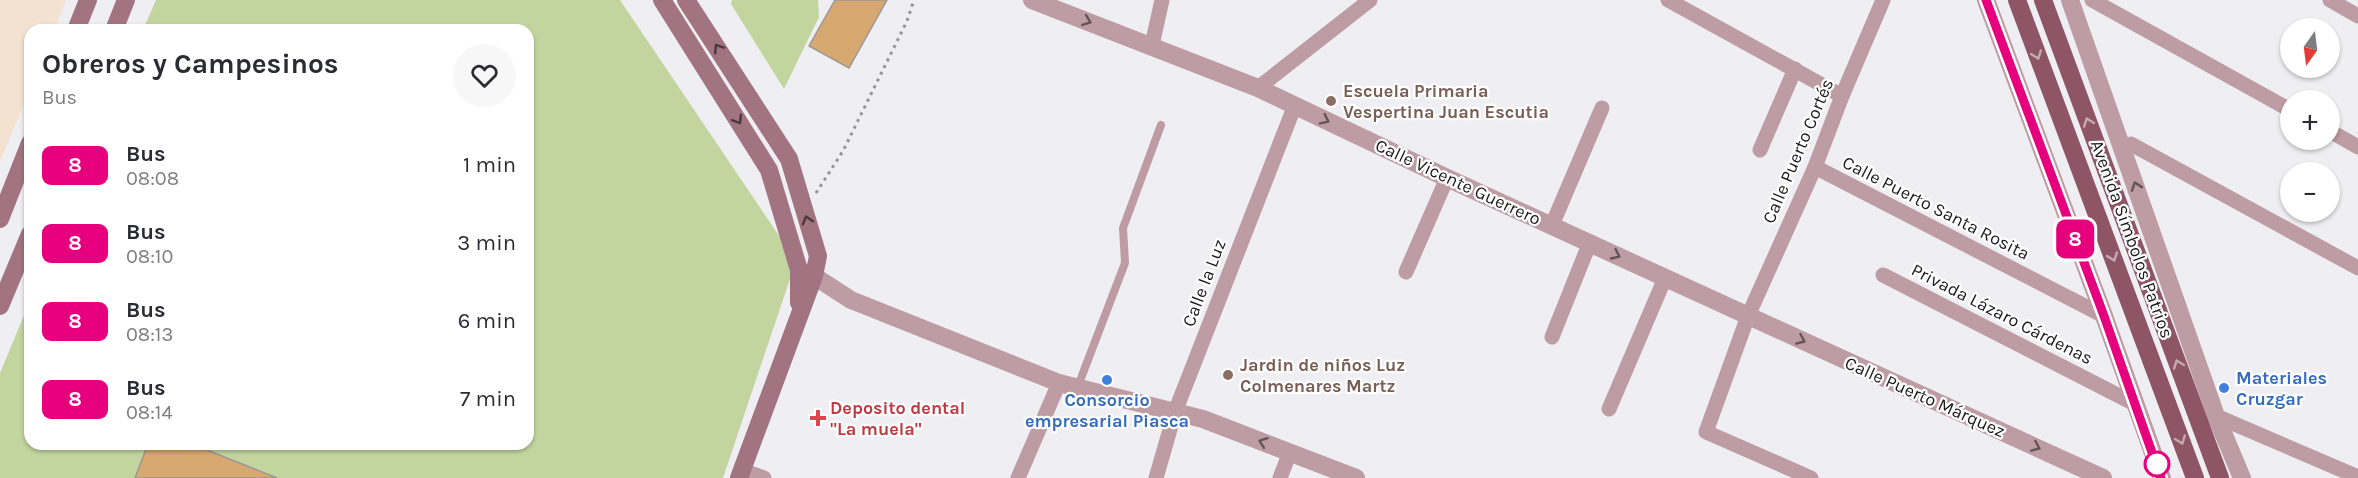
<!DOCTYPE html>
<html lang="en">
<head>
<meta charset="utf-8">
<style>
	:root { --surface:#fff; --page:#f7f7f7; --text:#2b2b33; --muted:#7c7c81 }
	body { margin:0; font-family:Karla,sans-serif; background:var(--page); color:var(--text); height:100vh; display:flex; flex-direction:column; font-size:22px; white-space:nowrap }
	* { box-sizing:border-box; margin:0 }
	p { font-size:20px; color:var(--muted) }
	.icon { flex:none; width:33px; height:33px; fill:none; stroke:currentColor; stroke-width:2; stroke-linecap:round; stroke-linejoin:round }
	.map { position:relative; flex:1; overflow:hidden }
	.panel { position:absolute; left:24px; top:24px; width:510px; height:426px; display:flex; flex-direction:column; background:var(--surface); border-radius:18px; box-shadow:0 2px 4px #0004 }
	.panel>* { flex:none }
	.badge { padding:0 12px; border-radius:9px; font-size:21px; line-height:39px }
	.needle { width:39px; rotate:194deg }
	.buttons { position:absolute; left:2280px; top:18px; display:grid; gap:12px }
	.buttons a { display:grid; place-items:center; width:60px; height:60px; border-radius:50%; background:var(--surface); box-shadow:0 2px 4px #0004; font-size:30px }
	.map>.badge { position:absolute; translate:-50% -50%; box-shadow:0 0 0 3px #fff }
	.round { display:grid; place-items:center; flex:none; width:63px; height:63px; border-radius:32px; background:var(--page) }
	.summary { display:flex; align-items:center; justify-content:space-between; height:102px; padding:0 18px }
	h1 { font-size:28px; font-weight:700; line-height:45px }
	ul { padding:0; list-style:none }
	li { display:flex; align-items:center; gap:18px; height:78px; padding:0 18px }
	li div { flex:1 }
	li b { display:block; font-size:22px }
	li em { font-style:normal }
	li .badge { min-width:66px; font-weight:700; text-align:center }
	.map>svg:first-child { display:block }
</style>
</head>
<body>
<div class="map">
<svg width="2358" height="478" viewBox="0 0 2358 478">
	<rect width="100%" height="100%" fill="#efeff3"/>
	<polygon fill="#f4e2d1" points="0,0 66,0 54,30 30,30 30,89 0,162"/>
	<g fill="#c3d59f">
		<polygon points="156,0 620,0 796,261 723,478 0,478 0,373 30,301 30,444 528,444 528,30 143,30"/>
		<polygon points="732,0 818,0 819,17 784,89 731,4"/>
	</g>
	<g fill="#d8a871" stroke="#9b9895" stroke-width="1.5">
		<polygon points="835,0 887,0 849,68 809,46"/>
		<polygon points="148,444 192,444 277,478 135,478"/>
	</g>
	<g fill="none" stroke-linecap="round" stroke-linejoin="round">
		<polyline stroke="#959598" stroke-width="3" stroke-dasharray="3 4.5" stroke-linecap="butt" points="816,193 843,151 907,21 914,0"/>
		<polyline stroke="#bd9ca4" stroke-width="8" points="1078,386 1125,263 1123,228 1161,125"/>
		<g stroke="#bd9ca4" stroke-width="15">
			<polyline points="1668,0 1842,96"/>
			<polyline points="2092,0 2290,110"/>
			<polyline points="2330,0 2358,16"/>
			<polyline points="1152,45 1162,0"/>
			<polyline points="1258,88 1370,0"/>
			<polyline points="2330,131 2358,147"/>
			<polyline points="2122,147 2131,144 2358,268"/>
			<polyline points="1760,150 1795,69"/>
			<polyline points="1815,167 2104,316"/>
			<polyline points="1552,225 1602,108"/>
			<polyline points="1406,272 1447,178"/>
			<polyline points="1883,275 2135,404"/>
			<polyline points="1552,337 1590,242"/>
			<polyline points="1609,409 1665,278"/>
			<polyline points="2216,416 2358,477"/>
			<polyline points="742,470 764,478"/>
			<polyline points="1018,478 1059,383"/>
			<polyline points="1156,478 1175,412 1295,105"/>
			<polyline points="1280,478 1290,452"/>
			<polyline points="1811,478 1706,432 1748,316 1815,167 1842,96 1883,0"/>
		</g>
		<g stroke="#bd9ca4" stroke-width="18">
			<polyline points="1032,0 1258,88 1447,178 2103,478"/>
			<polyline points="1986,0 2104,316 2162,478"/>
			<polyline points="2070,0 2216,416 2242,478"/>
			<polyline points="800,271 814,276 851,300 1059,383 1203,419 1356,478"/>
		</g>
		<g stroke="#a27380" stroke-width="18">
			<polyline points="662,0 769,170 799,270 799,303"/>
			<polyline points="686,0 789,159 818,256 814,276 739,478"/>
			<polyline points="76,30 88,0"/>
			<polyline points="114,30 126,0"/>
			<polyline points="0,219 30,143"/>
			<polyline points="0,306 30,234"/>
		</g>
		<g stroke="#8e5566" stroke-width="18">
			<polyline points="2017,0 2195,478"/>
			<polyline points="2043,0 2220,478"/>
		</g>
	</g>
	<defs><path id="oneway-chevron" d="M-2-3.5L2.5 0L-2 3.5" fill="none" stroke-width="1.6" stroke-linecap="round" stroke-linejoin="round" transform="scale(1.5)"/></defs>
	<g stroke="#635459">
		<use href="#oneway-chevron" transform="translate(1087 21) rotate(20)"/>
		<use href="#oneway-chevron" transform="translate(1325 120) rotate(26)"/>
		<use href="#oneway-chevron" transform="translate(2136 186) rotate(-109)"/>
		<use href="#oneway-chevron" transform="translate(1616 255) rotate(25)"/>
		<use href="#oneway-chevron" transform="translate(1801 340) rotate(24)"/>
		<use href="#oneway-chevron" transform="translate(1263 442) rotate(-159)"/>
		<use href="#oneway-chevron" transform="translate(2036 447) rotate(24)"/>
	</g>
	<g stroke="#4a393e">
		<use href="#oneway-chevron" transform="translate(718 48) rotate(-123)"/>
		<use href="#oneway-chevron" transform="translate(738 120) rotate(58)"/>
		<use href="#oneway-chevron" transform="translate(807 220) rotate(-107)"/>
	</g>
	<g stroke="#c6aab2">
		<use href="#oneway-chevron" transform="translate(2037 55) rotate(70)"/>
		<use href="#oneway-chevron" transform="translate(2088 122) rotate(-110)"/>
		<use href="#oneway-chevron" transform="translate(2113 257) rotate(70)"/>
		<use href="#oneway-chevron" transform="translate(2178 364) rotate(-110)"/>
		<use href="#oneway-chevron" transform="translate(2181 440) rotate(70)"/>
	</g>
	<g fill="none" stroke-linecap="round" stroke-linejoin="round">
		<defs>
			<polyline id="line" points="1986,0 2104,316 2161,478"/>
		</defs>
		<use href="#line" stroke="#fff" stroke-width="14"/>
		<use href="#line" stroke="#e6007e" stroke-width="9"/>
	</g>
	<g fill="#8d6e63" stroke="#fff" stroke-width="2">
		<circle cx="1331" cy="101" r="6"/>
		<circle cx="1228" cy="375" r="6"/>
	</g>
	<g fill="#3f7fe0" stroke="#fff" stroke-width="2">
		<circle cx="1107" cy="380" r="6"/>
		<circle cx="2224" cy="388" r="6"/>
	</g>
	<path fill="#e0444e" stroke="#fff" stroke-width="2" d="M815 409h6v6h6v6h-6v6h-6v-6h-6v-6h6z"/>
	<circle fill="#fff" stroke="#e6007e" stroke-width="3" cx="2157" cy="464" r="12"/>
	<g text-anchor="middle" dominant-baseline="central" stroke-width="4.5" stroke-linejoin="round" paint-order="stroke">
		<g font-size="18" font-weight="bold" fill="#785e54" stroke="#fff" text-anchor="start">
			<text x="1343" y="91">Escuela Primaria<tspan x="1343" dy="21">Vespertina Juan Escutia</tspan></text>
			<text x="1240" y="365">Jardin de niños Luz<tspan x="1240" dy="21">Colmenares Martz</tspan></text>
		</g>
		<g font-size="18" fill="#1a1a1b" stroke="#fff">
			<text transform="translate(1798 151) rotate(-67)">Calle Puerto Cortés</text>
			<text transform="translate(1458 182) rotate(25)">Calle Vicente Guerrero</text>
			<text transform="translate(1936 208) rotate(27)">Calle Puerto Santa Rosita</text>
			<text transform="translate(2132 239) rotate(70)">Avenida Símbolos Patrios</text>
			<text transform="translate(1204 283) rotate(-69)">Calle la Luz</text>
			<text transform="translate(2002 314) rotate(27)">Privada Lázaro Cárdenas</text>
			<text transform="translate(1925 397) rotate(24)">Calle Puerto Márquez</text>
		</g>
		<g font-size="18" font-weight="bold" fill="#366cbe" stroke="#fff" text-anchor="start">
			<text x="2236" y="378">Materiales<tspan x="2236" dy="21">Cruzgar</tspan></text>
			<text x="1107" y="400" text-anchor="middle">Consorcio<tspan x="1107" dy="21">empresarial Piasca</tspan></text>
		</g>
		<g font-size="18" font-weight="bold" fill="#be3a42" stroke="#fff" text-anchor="start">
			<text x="830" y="408">Deposito dental<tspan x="830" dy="21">"La muela"</tspan></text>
		</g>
	</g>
</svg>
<div class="buttons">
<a><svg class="needle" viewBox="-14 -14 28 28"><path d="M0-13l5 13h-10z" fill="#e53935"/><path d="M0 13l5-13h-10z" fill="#7c7c81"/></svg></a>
<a>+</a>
<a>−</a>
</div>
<b class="badge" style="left:2075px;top:239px;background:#e6007e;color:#fff">8</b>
<section class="panel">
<div class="summary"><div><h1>Obreros y Campesinos</h1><p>Bus</p></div><a class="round"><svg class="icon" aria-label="heart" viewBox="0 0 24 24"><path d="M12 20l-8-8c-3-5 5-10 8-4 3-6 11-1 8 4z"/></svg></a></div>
<ul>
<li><span class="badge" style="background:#e6007e;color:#fff">8</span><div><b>Bus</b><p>08:08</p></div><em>1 min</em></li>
<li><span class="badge" style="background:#e6007e;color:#fff">8</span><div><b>Bus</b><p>08:10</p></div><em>3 min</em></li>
<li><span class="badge" style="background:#e6007e;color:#fff">8</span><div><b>Bus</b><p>08:13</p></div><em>6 min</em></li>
<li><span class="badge" style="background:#e6007e;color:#fff">8</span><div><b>Bus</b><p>08:14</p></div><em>7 min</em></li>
</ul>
</section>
</div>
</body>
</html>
